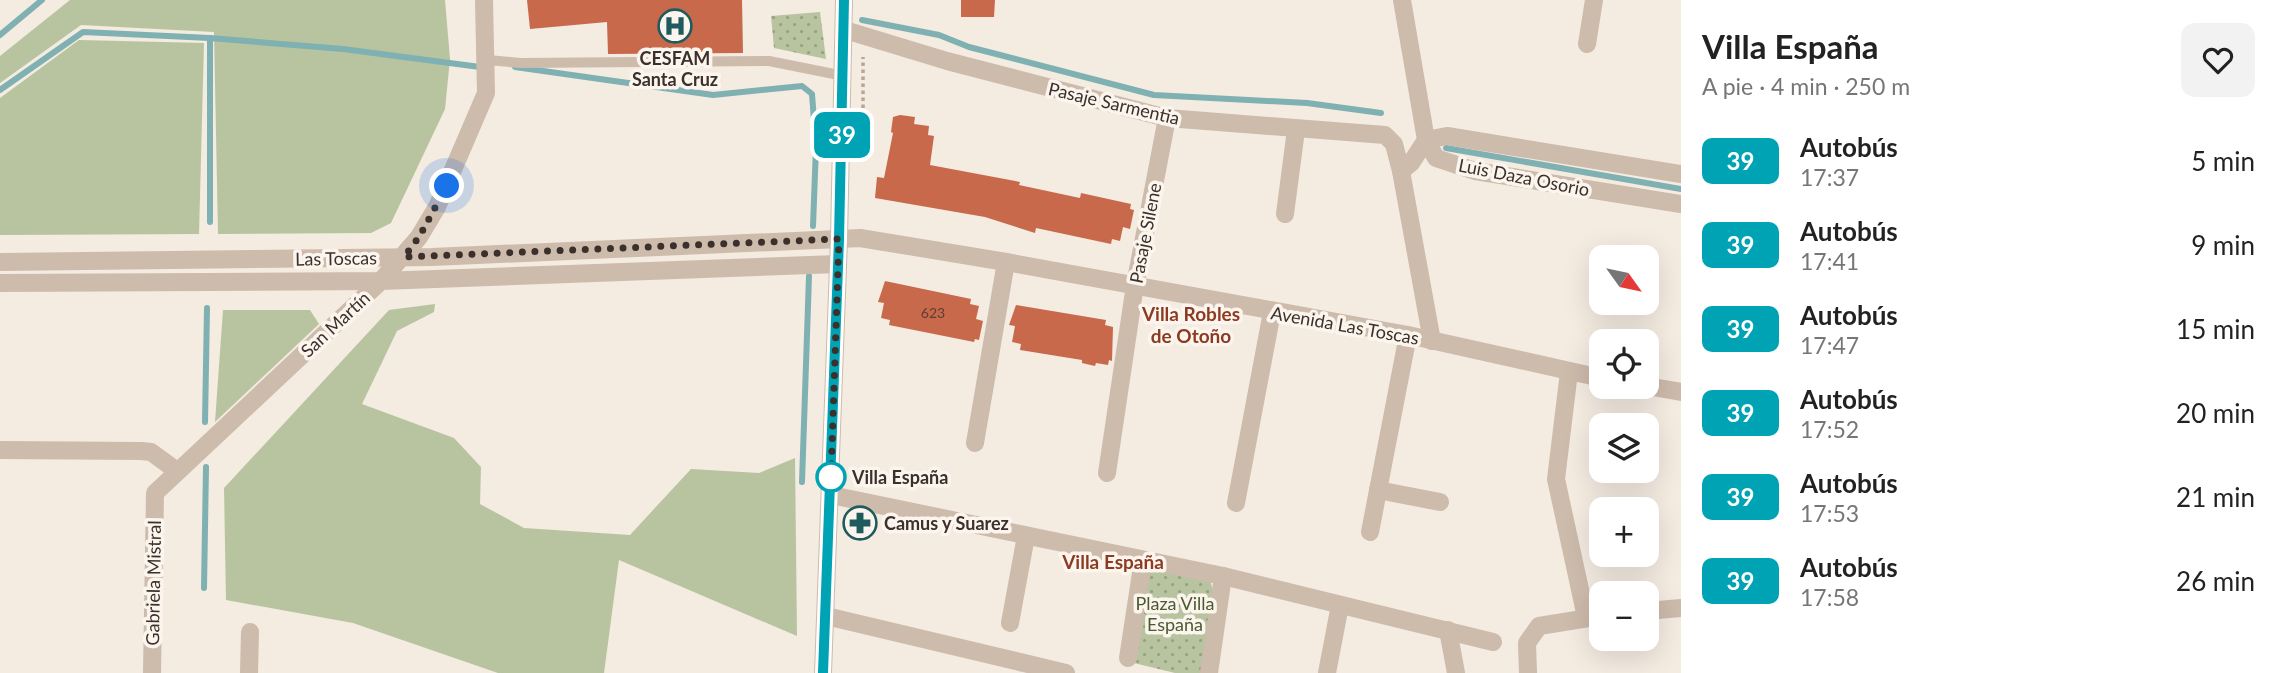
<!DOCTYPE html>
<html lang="es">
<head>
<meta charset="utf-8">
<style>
	:root { --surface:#fff; --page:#f2f2f2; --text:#222; --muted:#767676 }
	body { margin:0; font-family:Lato,sans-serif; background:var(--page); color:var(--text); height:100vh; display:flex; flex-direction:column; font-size:26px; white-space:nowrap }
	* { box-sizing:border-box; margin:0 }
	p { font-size:23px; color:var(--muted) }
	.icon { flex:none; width:38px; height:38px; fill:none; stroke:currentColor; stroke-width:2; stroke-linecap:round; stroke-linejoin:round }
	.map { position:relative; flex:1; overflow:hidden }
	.drawer { display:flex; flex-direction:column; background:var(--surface); width:595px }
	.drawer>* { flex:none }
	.badge { padding:0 14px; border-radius:10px; font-size:24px; line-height:46px }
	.needle { width:46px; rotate:123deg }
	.controls { position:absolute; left:1589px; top:245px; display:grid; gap:14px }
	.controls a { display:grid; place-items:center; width:70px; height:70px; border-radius:14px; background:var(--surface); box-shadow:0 7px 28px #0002; font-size:35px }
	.you { position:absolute; width:35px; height:35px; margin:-18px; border:5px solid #fff; border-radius:50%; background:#1a73e8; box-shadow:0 0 0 10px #1a73e833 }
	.map>.badge { position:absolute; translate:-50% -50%; box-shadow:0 0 0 4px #fff }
	.round { display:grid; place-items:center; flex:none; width:74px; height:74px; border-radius:14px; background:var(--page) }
	.summary { display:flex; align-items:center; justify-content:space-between; height:119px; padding:0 21px }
	h1 { font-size:33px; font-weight:700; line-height:52px }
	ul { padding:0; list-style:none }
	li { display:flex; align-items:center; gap:21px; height:84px; padding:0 21px }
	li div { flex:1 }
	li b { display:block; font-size:26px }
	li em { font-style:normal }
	li .badge { min-width:77px; font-weight:700; text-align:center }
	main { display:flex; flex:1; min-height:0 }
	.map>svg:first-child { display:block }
</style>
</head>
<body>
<main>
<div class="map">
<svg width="1681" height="673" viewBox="0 0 1681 673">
	<defs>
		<pattern id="park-dots" width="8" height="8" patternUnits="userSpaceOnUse" patternTransform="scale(1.75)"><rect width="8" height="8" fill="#b8c4a0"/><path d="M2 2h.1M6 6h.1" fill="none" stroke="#97a083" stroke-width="1.8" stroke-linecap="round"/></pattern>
	</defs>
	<rect width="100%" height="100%" fill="#f4ebe1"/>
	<g fill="#b8c4a0">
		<polygon points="70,0 445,0 450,59 445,109 391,223 371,233 218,234 214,32 81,25 0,83 0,56"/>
		<polygon points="79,40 204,43 199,234 0,235 0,98"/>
		<polygon points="435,304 434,312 397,331 362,404 454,438 481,467 480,504 524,528 630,535 691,469 759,473 795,458 797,636 619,560 604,673 498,673 353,623 226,600 224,488 389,310"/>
		<polygon points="223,310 310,310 319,324 215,422"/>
	</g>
	<g fill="url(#park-dots)">
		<polygon points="820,12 826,59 774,48 771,16"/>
		<polygon points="1149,570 1210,579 1213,592 1201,673 1175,673 1134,663"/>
	</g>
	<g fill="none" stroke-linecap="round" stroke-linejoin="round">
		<g stroke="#7fb0b2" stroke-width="6">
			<polyline points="862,20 939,35 969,47 1154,95 1307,103 1381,113"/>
			<polyline points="0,35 42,0"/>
			<polyline points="210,38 210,222"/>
			<polyline points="515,67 713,95 802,86 812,94 816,147 813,226"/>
			<polyline points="0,90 83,32 210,38 343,49 480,67"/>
			<polyline points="1446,148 1681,189"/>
			<polyline points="205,422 207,308"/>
			<polyline points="802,482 809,276"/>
			<polyline points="204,588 206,467"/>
		</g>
	</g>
	<g fill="#c8694b">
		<polygon points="527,0 742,0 743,53 608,54 607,22 530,29"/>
		<polygon points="961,0 995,0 994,17 961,17"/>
		<polygon points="900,115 915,117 914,124 929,126 928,135 934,136 930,165 1020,182 1019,185 1080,198 1081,193 1131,204 1130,209 1134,210 1130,229 1123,227 1120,241 1112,239 1111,244 1036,228 1035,233 985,217 875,198 877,177 884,178 893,133 891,132 893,117"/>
		<polygon points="885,281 971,299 970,304 979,306 976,319 983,321 979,340 975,339 974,342 889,325 890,320 881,318 884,303 878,302"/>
		<polygon points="1016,305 1106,320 1105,325 1113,327 1112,361 1109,360 1108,365 1096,363 1095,366 1082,363 1082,360 1020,350 1021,344 1012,342 1015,326 1009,325"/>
	</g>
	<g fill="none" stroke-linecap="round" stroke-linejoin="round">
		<polyline stroke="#b9a596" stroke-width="3.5" stroke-dasharray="3.5 3.5" stroke-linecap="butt" points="863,108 863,57"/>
		<polyline stroke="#cdbbac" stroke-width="10" points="488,60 520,63 769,61 844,76"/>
		<g stroke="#cdbbac" stroke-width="18">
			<polyline points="845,30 947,61 1167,118 1385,135 1394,144 1401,171 1432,341"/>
			<polyline points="1587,44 1594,0"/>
			<polyline points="1426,140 1436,158 1475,171 1681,204"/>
			<polyline points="1426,140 1447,136 1681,174"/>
			<polyline points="1401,171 1411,163 1426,140 1402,0"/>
			<polyline points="1285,214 1296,130"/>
			<polyline points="839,239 860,238 1006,262 1408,335 1601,378"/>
			<polyline points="1569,372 1556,479 1586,617"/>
			<polyline points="1647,386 1681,392"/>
			<polyline points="975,443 1006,262"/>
			<polyline points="0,450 141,451 151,452 177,471"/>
			<polyline points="1107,473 1135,285 1167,118"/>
			<polyline points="1378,490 1440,502"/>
			<polyline points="831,495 1223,576 1493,642"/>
			<polyline points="1236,503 1272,312"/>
			<polyline points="1370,532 1408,335"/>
			<polyline points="1647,611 1681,608"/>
			<polyline points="826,616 1066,673"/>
			<polyline points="1010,623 1026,536"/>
			<polyline points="1448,630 1456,673"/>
			<polyline points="1128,658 1143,560"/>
			<polyline points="249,673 250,632"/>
			<polyline points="1209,673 1223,576"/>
			<polyline points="1327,673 1340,605"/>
			<polyline points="1528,673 1527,643 1539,626 1601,616"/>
		</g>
		<g stroke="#cdbbac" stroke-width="18">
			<polyline points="0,262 432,257 839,239"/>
			<polyline points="0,283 381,281 837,264"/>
			<polyline points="152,673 155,493 381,281 419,237 437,207 486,93 484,0"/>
			<polyline points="823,673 839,239 844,0"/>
		</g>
	</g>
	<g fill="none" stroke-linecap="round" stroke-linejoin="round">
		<defs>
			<polyline id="line" points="823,673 839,239 844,0"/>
		</defs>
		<use href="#line" stroke="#fff" stroke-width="16"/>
		<use href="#line" stroke="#00a3b4" stroke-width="10"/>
		<polyline stroke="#3b302b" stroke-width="7" stroke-dasharray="0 12.6" points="447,186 419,237 404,257 839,239 831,477"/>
	</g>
	<defs>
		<symbol id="hospital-ring" viewBox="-11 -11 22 22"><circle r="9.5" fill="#fbf5ee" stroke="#1f5a5e" stroke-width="1.5"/><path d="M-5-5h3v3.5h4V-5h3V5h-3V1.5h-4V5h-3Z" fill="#1f5a5e"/></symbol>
		<symbol id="pharmacy-ring" viewBox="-11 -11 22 22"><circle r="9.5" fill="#fbf5ee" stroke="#1f5a5e" stroke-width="1.5"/><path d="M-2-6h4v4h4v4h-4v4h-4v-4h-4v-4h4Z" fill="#1f5a5e"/></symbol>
	</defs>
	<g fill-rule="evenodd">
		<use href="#hospital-ring" x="656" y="7" width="38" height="38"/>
		<use href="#pharmacy-ring" x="841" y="504" width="38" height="38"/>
	</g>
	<circle fill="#fff" stroke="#00a3b4" stroke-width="3.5" cx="831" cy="477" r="14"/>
	<g text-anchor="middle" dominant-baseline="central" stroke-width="7" stroke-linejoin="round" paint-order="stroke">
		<g font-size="14" fill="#5e3e33">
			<text x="933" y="312">623</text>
		</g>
		<g font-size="18" font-weight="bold" fill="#3b302b" stroke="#fbf5ee">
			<text x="675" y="58">CESFAM<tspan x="675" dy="21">Santa Cruz</tspan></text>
			<text x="884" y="523" text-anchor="start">Camus y Suarez</text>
		</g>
		<g font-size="18" fill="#3b302b" stroke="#fbf5ee">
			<text transform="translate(1114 103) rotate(13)">Pasaje Sarmentia</text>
			<text transform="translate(1524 177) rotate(11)">Luis Daza Osorio</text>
			<text transform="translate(1145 233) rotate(-79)">Pasaje Silene</text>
			<text transform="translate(336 258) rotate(-1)">Las Toscas</text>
			<text transform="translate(335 324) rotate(-43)">San Martín</text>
			<text transform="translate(1345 325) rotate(10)">Avenida Las Toscas</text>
			<text transform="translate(153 583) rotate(-89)">Gabriela Mistral</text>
		</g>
		<g font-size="18" font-weight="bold" fill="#3b302b" stroke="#fbf5ee" text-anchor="start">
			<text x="852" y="477">Villa España</text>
		</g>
		<g font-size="18" fill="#4a5a2e" stroke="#fbf5ee">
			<text x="1175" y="603">Plaza Villa<tspan x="1175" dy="21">España</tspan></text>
		</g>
		<g font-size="19" font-weight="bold" fill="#8c3b22" stroke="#fbf5ee">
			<text x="1191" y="313">Villa Robles<tspan x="1191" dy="22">de Otoño</tspan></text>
			<text x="1113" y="561">Villa España</text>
		</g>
	</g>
</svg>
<div class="controls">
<a><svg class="needle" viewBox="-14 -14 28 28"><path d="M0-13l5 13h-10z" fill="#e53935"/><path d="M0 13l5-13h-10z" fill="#767676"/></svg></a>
<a><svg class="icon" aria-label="locate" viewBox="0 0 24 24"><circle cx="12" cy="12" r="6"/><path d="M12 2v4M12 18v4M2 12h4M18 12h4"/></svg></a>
<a><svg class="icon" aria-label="layers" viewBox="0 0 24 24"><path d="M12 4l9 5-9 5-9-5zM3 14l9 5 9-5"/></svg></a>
<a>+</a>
<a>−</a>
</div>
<div class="you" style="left:447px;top:186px"></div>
<b class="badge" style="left:842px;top:135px;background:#00a3b4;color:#fff">39</b>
</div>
<section class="drawer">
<div class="summary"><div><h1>Villa España</h1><p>A pie · 4 min · 250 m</p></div><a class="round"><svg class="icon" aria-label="heart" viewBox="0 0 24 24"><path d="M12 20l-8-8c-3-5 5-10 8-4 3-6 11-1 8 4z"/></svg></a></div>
<ul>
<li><span class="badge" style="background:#00a3b4;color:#fff">39</span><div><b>Autobús</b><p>17:37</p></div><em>5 min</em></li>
<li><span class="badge" style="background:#00a3b4;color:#fff">39</span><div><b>Autobús</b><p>17:41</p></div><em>9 min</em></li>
<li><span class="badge" style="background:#00a3b4;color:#fff">39</span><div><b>Autobús</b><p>17:47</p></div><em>15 min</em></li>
<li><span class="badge" style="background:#00a3b4;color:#fff">39</span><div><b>Autobús</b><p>17:52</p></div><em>20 min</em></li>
<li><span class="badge" style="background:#00a3b4;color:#fff">39</span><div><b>Autobús</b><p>17:53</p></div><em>21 min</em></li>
<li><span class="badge" style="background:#00a3b4;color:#fff">39</span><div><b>Autobús</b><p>17:58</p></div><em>26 min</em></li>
</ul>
</section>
</main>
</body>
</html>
